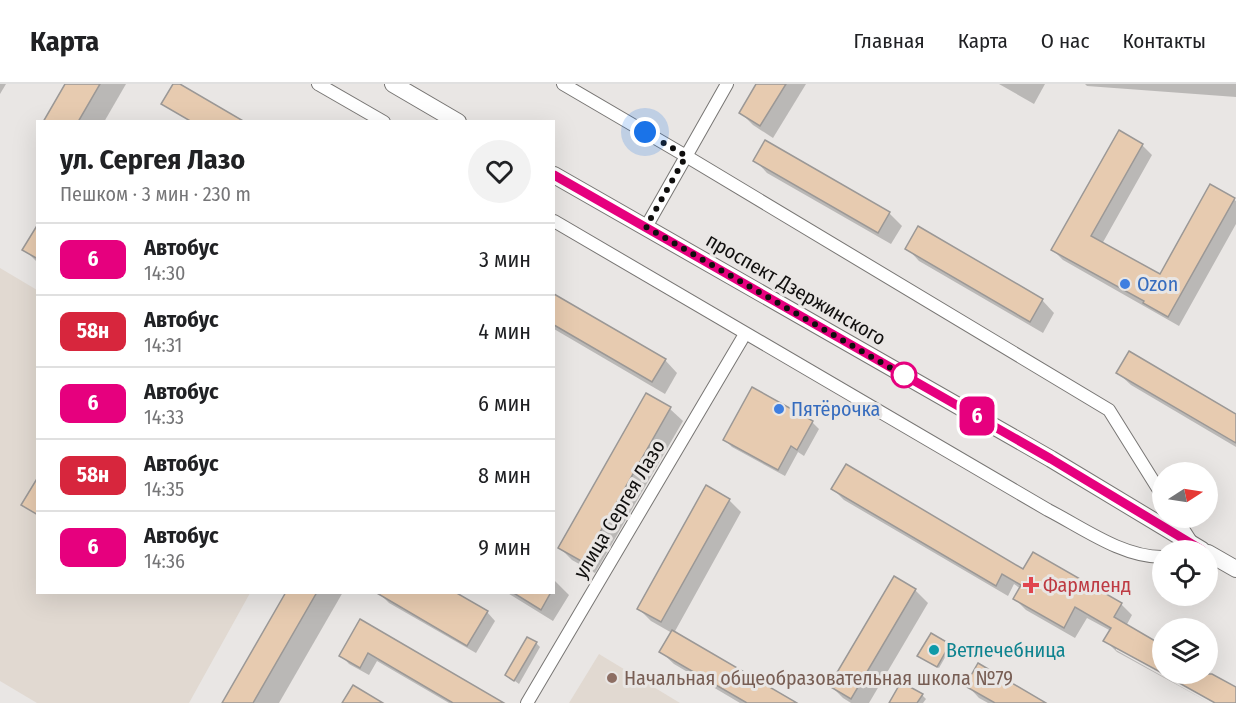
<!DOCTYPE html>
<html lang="ru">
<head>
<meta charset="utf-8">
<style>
	:root { --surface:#fff; --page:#f2f2f2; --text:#202124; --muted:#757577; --line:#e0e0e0 }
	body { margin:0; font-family:"Fira Sans Condensed",sans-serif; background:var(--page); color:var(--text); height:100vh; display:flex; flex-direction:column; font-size:22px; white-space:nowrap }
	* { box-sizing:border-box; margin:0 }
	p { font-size:20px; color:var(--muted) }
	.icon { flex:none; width:33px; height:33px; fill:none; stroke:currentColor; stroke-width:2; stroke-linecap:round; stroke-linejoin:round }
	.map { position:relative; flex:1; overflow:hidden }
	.panel { position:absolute; left:36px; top:36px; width:519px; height:474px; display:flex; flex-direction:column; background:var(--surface); border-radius:0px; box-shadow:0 6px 24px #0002 }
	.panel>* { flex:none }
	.badge { padding:0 12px; border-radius:9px; font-size:21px; line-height:39px }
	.needle { width:39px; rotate:78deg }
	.controls { position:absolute; left:1152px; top:378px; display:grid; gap:12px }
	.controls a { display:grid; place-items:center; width:66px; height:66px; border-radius:50%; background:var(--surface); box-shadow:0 6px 24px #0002; font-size:30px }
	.you { position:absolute; width:30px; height:30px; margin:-15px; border:4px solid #fff; border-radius:50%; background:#1a73e8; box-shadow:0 0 0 9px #1a73e833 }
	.map>.badge { position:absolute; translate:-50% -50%; box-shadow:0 0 0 3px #fff }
	.round { display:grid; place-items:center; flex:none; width:63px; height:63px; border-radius:32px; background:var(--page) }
	.summary { display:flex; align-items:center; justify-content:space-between; height:102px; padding:0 24px }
	h1 { font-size:28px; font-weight:700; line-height:45px }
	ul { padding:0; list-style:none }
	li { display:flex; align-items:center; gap:18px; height:72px; padding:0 24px; border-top:2px solid var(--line) }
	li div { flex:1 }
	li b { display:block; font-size:22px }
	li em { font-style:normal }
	li .badge { min-width:66px; font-weight:700; text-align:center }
	header { display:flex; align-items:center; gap:36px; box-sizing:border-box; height:84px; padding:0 30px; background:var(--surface); border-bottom:2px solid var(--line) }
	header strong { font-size:28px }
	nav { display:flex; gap:33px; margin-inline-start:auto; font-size:21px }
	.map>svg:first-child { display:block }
</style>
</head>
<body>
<header>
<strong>Карта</strong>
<nav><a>Главная</a><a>Карта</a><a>О нас</a><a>Контакты</a></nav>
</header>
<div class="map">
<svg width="1236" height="619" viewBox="0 0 1236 619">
	<rect width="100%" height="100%" fill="#e9e6e4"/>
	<g fill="#e1d9d1">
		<polygon points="0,184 37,206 38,508 250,509 189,619 37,619 0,597"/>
		<polygon points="599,570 680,619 569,619"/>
	</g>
	<g fill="#0003">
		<polygon points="0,0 6,0 0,10"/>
		<polygon points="67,0 126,0 104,38 45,38"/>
		<polygon points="758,0 806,0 773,54 753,41 741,29"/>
		<polygon points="999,0 1045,0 1034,20"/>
		<polygon points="1085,0 1236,0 1236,13 1087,2"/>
		<polygon points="1142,61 1152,71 1102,160 1160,192 1211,102 1236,117 1236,140 1179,242 1063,176 1053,166"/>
		<polygon points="755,76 889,129 902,142 891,160 767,89"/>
		<polygon points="38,145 38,179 24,165"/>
		<polygon points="907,164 1042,216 1054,229 1043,249 919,177"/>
		<polygon points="554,212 665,276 677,289 665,310 554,245"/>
		<polygon points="1118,289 1236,331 1236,363 1131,301"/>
		<polygon points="647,311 670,325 683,337 595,489 572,476 560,464"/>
		<polygon points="812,338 819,345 804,372 798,368 785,392 732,363 725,356"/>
		<polygon points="833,405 1023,488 1121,520 1132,531 1126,542 1162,563 1162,589 1116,562 1116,566 1210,619 1117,568 1105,556 1111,547 1087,534 1075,554 1026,526 1015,515 1021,505 1014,500 1008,512 844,416"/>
		<polygon points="729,416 741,428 674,549 794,619 740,619 674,580 661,568 672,549 651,537 638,524"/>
		<polygon points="895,494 915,506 928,519 869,619 851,619 843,614 831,602"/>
		<polygon points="554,496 569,511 553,537 506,508 554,508"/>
		<polygon points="288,508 343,508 279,619 224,619"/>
		<polygon points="381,511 487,528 495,537 476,569 389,519"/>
		<polygon points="361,537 498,619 449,619 377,577 369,591 349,580 341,571"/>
		<polygon points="931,551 951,563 939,584 921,573"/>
		<polygon points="536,559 540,563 519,600 507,591"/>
		<polygon points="1208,589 1236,605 1236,619 1216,619 1164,590"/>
		<polygon points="967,601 1043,619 988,619 979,614"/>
		<polygon points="922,611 926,615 923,619 891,619"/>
	</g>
	<g fill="#e7cbb0" stroke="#9b9896" stroke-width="1.5">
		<polygon points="65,0 100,0 78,38 43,38"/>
		<polygon points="173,0 180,0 245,38 192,38 161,20"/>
		<polygon points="756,0 786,0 760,42 739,29"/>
		<polygon points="1119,46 1143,60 1091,152 1160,190 1210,100 1235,114 1168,233 1143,219 1144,217 1051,166"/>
		<polygon points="765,56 890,128 878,149 753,77"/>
		<polygon points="38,140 38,175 22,166"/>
		<polygon points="918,142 1043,215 1030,238 905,165"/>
		<polygon points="554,210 666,275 652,298 554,241"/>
		<polygon points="1129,267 1236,330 1236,359 1116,289"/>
		<polygon points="752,303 813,337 797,366 791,362 778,386 723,356"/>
		<polygon points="646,309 671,323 583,478 558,464"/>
		<polygon points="846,380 1023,485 1033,468 1122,519 1114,533 1162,561 1162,589 1103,557 1111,544 1075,523 1064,544 1013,515 1021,501 1002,490 996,502 831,405"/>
		<polygon points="38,393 38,431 21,421"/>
		<polygon points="706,401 730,415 661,538 637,525"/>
		<polygon points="894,492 916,505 851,615 829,602"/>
		<polygon points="286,508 317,508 253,619 222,619"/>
		<polygon points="375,508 455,508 488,527 467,562"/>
		<polygon points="512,508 551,508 541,526"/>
		<polygon points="360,535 504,619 453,619 368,569 360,584 339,572"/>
		<polygon points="672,546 797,619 747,619 659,568"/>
		<polygon points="931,549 950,560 937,583 917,572"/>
		<polygon points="527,553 537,558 514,597 505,591"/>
		<polygon points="978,579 1046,619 995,619 965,602"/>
		<polygon points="1163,590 1212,590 1236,603 1236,619 1215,619"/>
		<polygon points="901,598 923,610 917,619 889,619"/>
		<polygon points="353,601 383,619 342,619"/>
	</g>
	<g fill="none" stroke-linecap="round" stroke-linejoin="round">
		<defs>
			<g id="minor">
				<polyline points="318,0 384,38"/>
				<polyline points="563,0 686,72 1109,326 1162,411"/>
				<path d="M554 137 1048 426C1083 444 1122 473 1162 473"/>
				<polyline points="646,143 727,0"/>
				<polyline points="1176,434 1194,462 1181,466"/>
				<polyline points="527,619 745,250"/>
			</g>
			<g id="secondary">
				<polyline points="393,0 458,38"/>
				<polyline points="554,91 1051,375 1202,466"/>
				<polyline points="1208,469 1236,485"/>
			</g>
		</defs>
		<use href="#minor" stroke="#787674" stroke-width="14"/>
		<use href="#secondary" stroke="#787674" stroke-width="18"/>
		<use href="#minor" stroke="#fff" stroke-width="12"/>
		<use href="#secondary" stroke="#fff" stroke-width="16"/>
	</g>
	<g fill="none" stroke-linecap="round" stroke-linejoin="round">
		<defs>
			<polyline id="line" points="554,91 1051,375 1202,466"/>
		</defs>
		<use href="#line" stroke="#fff" stroke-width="14"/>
		<use href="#line" stroke="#e6007e" stroke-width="9"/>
		<polyline stroke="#100f0e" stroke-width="6" stroke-dasharray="0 10.8" points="645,48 686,72 646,143 910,295 904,291"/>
	</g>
	<g fill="#3f7fe0" stroke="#e9e6e4" stroke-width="2">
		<circle cx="1125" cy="200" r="6"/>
		<circle cx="779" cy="325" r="6"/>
	</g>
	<circle fill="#fff" stroke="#e6007e" stroke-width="3" cx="904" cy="291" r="12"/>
	<path fill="#e0444e" stroke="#e9e6e4" stroke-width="2" d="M1028 492h6v6h6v6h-6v6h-6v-6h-6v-6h6z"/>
	<circle fill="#0f9aa8" stroke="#e9e6e4" stroke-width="2" cx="934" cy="566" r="6"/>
	<circle fill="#8d6e63" stroke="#e9e6e4" stroke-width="2" cx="612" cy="594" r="6"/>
	<g text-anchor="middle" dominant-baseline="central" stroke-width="6" stroke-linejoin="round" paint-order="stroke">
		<g font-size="20" fill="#366cbe" stroke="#e9e6e4" text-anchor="start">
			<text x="1137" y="200">Ozon</text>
			<text x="791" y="325">Пятёрочка</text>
		</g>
		<g font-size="20" fill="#100f0e" stroke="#e9e6e4">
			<text transform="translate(796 205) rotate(30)">проспект Дзержинского</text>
			<text transform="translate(619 425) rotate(-59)">улица Сергея Лазо</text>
		</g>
		<g font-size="20" fill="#be3a42" stroke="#e9e6e4" text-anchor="start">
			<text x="1043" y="501">Фармленд</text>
		</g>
		<g font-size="20" fill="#0d838f" stroke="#e9e6e4" text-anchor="start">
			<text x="946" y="566">Ветлечебница</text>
		</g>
		<g font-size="20" fill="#785e54" stroke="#e9e6e4" text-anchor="start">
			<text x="624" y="594">Начальная общеобразовательная школа №79</text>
		</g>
	</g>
</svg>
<div class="controls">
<a><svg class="needle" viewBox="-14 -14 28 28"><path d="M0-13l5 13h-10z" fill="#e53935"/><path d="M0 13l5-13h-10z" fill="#757577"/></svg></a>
<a><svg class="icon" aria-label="locate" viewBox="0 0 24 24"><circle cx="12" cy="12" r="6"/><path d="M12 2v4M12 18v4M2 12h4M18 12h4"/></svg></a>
<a><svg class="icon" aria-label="layers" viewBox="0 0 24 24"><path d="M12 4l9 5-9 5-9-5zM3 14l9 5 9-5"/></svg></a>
</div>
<div class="you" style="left:645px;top:48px"></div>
<b class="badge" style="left:977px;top:332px;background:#e6007e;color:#fff">6</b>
<section class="panel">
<div class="summary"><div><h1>ул. Сергея Лазо</h1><p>Пешком · 3 мин · 230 m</p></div><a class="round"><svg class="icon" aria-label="heart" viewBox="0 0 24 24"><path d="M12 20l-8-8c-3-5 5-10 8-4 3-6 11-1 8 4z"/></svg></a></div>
<ul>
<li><span class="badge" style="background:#e6007e;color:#fff">6</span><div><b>Автобус</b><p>14:30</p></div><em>3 мин</em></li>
<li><span class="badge" style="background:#d7263d;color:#fff">58н</span><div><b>Автобус</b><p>14:31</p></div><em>4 мин</em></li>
<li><span class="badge" style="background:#e6007e;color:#fff">6</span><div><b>Автобус</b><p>14:33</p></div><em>6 мин</em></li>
<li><span class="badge" style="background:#d7263d;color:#fff">58н</span><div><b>Автобус</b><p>14:35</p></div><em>8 мин</em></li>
<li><span class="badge" style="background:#e6007e;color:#fff">6</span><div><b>Автобус</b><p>14:36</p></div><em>9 мин</em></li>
</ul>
</section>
</div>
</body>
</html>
